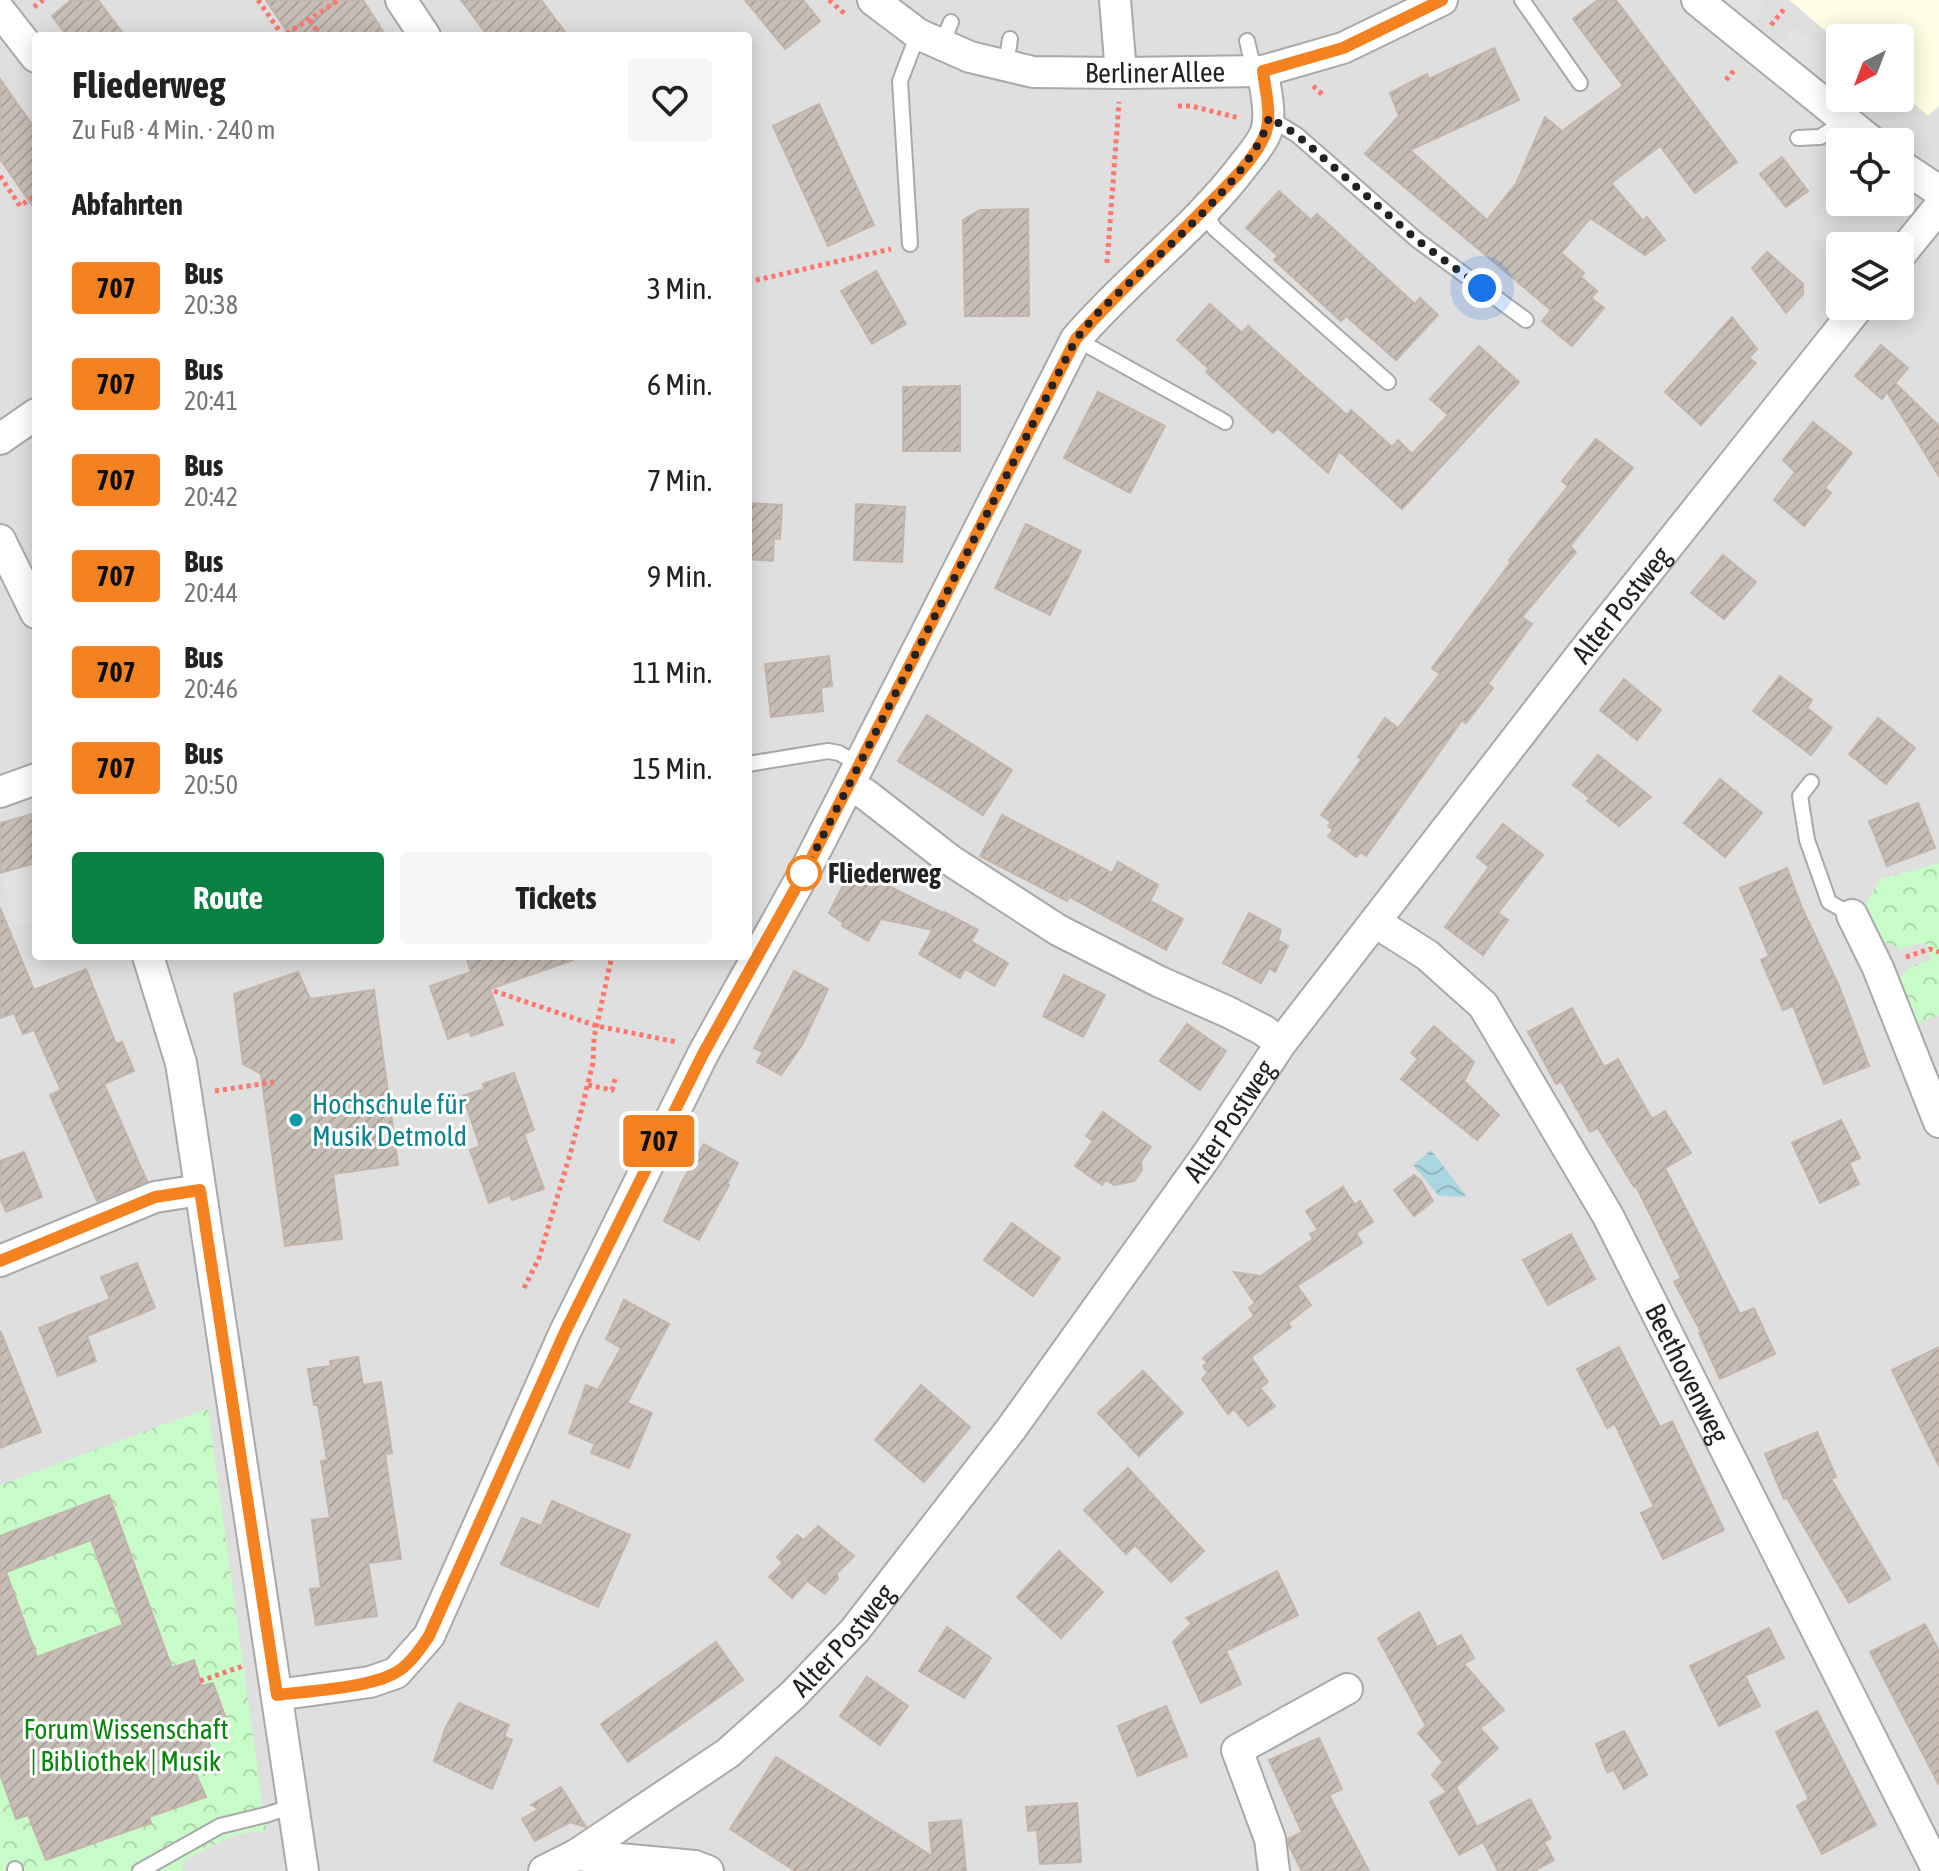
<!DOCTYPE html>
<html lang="de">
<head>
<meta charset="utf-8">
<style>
	:root { --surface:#fff; --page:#f6f6f6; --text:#222; --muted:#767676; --accent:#0b8043 }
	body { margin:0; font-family:"Asap Condensed",sans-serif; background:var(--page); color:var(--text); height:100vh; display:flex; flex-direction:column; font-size:30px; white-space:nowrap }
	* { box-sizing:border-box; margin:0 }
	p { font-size:26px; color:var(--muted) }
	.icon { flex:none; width:44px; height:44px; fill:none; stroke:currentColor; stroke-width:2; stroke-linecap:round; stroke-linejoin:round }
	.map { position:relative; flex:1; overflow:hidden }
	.panel { position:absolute; left:32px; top:32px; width:720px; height:928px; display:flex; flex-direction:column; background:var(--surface); border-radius:8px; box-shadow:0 4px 20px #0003 }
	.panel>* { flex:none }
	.badge { padding:0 16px; border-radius:6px; font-size:28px; line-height:52px }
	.needle { width:52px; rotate:222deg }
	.buttons { position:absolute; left:1826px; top:24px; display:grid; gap:16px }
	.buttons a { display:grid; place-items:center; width:88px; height:88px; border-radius:8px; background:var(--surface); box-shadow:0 4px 20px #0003; font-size:40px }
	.you { position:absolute; width:40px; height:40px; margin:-20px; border:6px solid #fff; border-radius:50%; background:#1a73e8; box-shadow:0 0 0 12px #1a73e833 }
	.map>.badge { position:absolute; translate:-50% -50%; box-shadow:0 0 0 4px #fff }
	h2 { padding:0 40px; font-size:30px; line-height:72px }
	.round { display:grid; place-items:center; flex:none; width:84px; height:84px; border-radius:8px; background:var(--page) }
	.headline { display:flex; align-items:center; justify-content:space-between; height:136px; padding:0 40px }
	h1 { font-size:38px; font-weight:700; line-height:60px }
	.button { display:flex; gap:16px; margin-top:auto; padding:16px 40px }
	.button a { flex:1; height:92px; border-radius:8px; background:var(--accent); color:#fff; font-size:32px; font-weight:700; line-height:92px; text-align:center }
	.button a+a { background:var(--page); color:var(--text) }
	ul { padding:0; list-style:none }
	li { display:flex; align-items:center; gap:24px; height:96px; padding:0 40px }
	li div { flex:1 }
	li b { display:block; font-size:30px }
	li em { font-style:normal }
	li .badge { min-width:88px; font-weight:700; text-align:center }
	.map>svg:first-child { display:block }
</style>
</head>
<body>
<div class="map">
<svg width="1939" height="1871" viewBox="0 0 1939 1871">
	<defs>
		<pattern id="park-crowns" width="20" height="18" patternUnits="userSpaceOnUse" patternTransform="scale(2)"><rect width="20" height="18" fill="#c7fbc8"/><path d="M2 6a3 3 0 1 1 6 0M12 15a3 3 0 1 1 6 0" fill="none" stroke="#abd7ac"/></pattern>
		<pattern id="water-waves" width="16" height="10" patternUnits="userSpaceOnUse" patternTransform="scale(2)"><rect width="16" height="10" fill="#a9d6e0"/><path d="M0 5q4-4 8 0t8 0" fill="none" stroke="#91b7c0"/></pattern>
		<pattern id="building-hatch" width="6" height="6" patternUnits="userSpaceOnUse" patternTransform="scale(2)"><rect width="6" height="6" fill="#c7beb7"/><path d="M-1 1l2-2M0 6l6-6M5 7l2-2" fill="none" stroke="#aba39d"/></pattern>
	</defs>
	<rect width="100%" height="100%" fill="#f2eee9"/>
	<path fill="#e0dfdf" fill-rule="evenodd" d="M0 0H1939V1871H0ZM36 36H748V956H36ZM1840 38H1900V98H1840ZM1840 142H1900V202H1840ZM1840 246H1900V306H1840Z"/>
	<polygon fill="#fffee5" points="1789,0 1939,0 1939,106 1928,116 1900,92 1900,38 1840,38 1840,43"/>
	<g fill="url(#park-crowns)">
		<polygon points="1939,863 1939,1015 1908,1027 1894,990 1909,967 1932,959 1925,942 1901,949 1870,935 1861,913 1880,879"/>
		<path d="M208 1408 266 1831C235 1830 207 1848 181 1863L184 1871H0V1485Z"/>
	</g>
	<g fill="#e2e2e2">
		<polygon points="1721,0 1760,0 1765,4 1749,23"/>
		<polygon points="1794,27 1840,65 1840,76 1829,88 1778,47"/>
		<polygon points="1841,98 1882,98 1910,121 1894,141"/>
		<polygon points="36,864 36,921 14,926 0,874"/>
	</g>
	<polygon fill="url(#water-waves)" points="1431,1150 1467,1197 1439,1196 1413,1165"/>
	<g fill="url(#building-hatch)" stroke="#c4b4aa" stroke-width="2" fill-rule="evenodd">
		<polygon points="71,0 98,0 125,36 67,36 52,16"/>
		<polygon points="266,0 363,0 386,36 290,36"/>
		<polygon points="461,0 541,0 568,36 488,36"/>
		<polygon points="745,0 803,0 820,21 785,49"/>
		<polygon points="1598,0 1616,0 1737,162 1695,193 1660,146 1611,183 1643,221 1647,217 1665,240 1645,255 1590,218 1561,253 1584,273 1581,277 1597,291 1591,298 1604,308 1572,346 1542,321 1551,310 1365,154 1399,116 1390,93 1427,74 1429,79 1494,48 1519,100 1410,150 1487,220 1516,184 1545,117 1562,131 1623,86 1573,19"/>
		<polygon points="0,79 36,130 36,211 0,159"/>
		<polygon points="819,104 874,225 828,246 773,126"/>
		<polygon points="1782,157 1808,191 1786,207 1760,174"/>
		<polygon points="1279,191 1311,220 1317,214 1415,304 1420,298 1438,315 1396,360 1346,316 1341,321 1274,260 1278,256 1246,228"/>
		<polygon points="1028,209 1029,316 965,316 963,220 980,210"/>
		<polygon points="1767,252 1803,284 1803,294 1786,313 1752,268"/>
		<polygon points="876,271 906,324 872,344 841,291"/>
		<polygon points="1210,304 1242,333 1248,326 1347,415 1351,410 1392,447 1398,440 1412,454 1448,415 1430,399 1479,346 1519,382 1402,509 1339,451 1328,473 1278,428 1273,433 1206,372 1209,369 1177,340"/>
		<polygon points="1732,317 1757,349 1749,358 1756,363 1701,425 1665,392"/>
		<polygon points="1881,345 1908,368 1895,383 1939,426 1939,476 1887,392 1882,399 1855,376"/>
		<polygon points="960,386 960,451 903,451 903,387"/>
		<polygon points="1098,392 1165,426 1130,493 1064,458"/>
		<polygon points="1813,422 1852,453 1825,488 1831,493 1804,526 1774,500 1795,472 1783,460"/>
		<polygon points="1596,439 1633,468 1570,546 1576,552 1522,617 1532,624 1488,684 1493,688 1466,723 1462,720 1366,856 1361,852 1356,857 1328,836 1333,830 1328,826 1331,822 1321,815 1362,759 1358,757 1385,718 1398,728 1440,674 1432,668 1511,562 1509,560 1568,486 1562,481"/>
		<polygon points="748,503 782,505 780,539 774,538 773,561 748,559"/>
		<polygon points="856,504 905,507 902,562 854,560"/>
		<polygon points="1026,524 1081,551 1050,615 995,588"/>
		<polygon points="1723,555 1756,582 1724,619 1691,593"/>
		<polygon points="829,656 832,686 821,688 823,711 771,717 765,664"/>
		<polygon points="1780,676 1812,700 1807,708 1832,728 1811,755 1753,711"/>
		<polygon points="1624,679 1661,710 1637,740 1600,710"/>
		<polygon points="927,715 1012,770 983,815 898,761"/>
		<polygon points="1878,718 1915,748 1886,784 1849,754"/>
		<polygon points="1598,755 1651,797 1619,826 1587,801 1590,798 1573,785"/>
		<polygon points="1720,779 1762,813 1725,857 1684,823"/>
		<polygon points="1918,803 1935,848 1887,866 1869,821"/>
		<polygon points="36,813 36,863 0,873 0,823"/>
		<polygon points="1002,815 1112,873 1118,862 1158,885 1150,901 1183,919 1166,950 1070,897 1067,901 980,856"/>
		<polygon points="1503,824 1543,855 1498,913 1508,920 1483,955 1445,927 1489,867 1477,857"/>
		<polygon points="852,868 943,913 944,912 978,930 971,941 1008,963 994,986 965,969 960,978 919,954 933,930 881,919 868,941 842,926 843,923 829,913"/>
		<polygon points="1787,868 1802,908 1839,986 1869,1066 1824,1084 1793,1006 1783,1010 1761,960 1769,956 1740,888"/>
		<polygon points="0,908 34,990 86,969 116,1044 122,1042 134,1071 104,1084 147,1181 97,1201 50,1095 61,1090 34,1030 23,1034 14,1013 0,1018"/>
		<polygon points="1249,913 1281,930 1278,940 1288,946 1275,972 1269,968 1261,983 1223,963"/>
		<polygon points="466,956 572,956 573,960 490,989 503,1025 471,1036 469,1031 448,1039 430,986 471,972"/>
		<polygon points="794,971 828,989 802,1045 781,1075 757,1062 763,1052 754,1048"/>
		<polygon points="298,972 310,999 374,990 398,1165 333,1174 342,1239 285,1246 261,1074 243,1064 234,994"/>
		<polygon points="1064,975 1105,995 1083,1037 1043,1016"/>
		<polygon points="1572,1008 1604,1067 1618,1059 1652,1119 1665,1111 1691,1153 1665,1168 1740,1314 1754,1308 1775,1354 1720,1379 1699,1333 1701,1332 1674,1282 1681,1278 1636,1186 1634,1187 1598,1128 1590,1132 1561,1081 1556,1084 1528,1032"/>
		<polygon points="1187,1024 1226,1051 1200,1090 1160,1061"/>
		<polygon points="1434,1026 1474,1062 1464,1081 1499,1115 1477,1140 1401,1079 1418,1059 1411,1053"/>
		<polygon points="514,1073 534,1130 524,1134 544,1189 512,1200 510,1195 489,1203 470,1150 480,1146 463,1096 484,1089 483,1084"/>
		<polygon points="1103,1112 1151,1147 1141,1161 1142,1170 1134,1181 1114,1185 1106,1180 1102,1185 1075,1166 1093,1141 1086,1136"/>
		<polygon points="1841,1120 1860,1158 1849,1163 1859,1184 1820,1203 1792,1143"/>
		<polygon points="704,1144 738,1163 727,1184 729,1185 699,1240 664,1221 682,1182"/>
		<polygon points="24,1152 42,1197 6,1212 0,1198 0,1161"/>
		<polygon points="1414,1175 1421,1181 1433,1201 1414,1216 1394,1190"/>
		<polygon points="1343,1187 1355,1205 1360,1201 1373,1222 1356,1233 1362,1243 1297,1286 1311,1305 1288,1323 1291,1327 1251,1357 1268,1382 1260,1388 1275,1406 1248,1426 1234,1409 1228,1414 1202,1379 1208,1373 1203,1366 1207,1363 1203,1358 1254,1316 1249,1308 1255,1303 1234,1272 1261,1276 1313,1239 1310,1234 1318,1230 1306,1211"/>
		<polygon points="1012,1223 1060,1258 1033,1296 984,1260"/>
		<polygon points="1571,1234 1595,1279 1548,1305 1523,1260"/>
		<polygon points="137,1263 155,1308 87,1336 96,1361 58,1376 39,1328 110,1299 101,1277"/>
		<polygon points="624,1300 669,1324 627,1403 652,1413 629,1468 591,1453 595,1444 569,1433 586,1385 598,1390 621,1348 606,1339"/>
		<polygon points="1,1332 41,1432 0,1448 0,1333"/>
		<polygon points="1619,1347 1660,1427 1672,1421 1724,1530 1663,1559 1641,1513 1654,1507 1615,1424 1607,1428 1577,1369"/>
		<polygon points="1939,1347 1939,1466 1892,1370"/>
		<polygon points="358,1357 363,1385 381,1382 392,1453 385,1454 401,1559 368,1563 377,1616 316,1625 310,1589 321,1588 312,1520 330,1518 321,1461 327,1460 318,1405 314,1405 308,1369 331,1366 330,1361"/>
		<polygon points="1143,1371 1183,1413 1139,1456 1098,1413"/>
		<polygon points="921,1385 970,1427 924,1482 875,1440"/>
		<polygon points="1817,1432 1836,1477 1831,1479 1890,1579 1849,1603 1787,1498 1784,1499 1765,1454"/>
		<polygon points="1128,1468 1204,1551 1171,1582 1135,1545 1126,1554 1084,1510"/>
		<path d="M109 1495 172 1668 194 1660 202 1686 213 1683 225 1716 202 1724 214 1757 192 1765 206 1797 149 1817 151 1823 46 1860 28 1815 16 1819 0 1774V1536ZM91 1540 123 1625 37 1657 6 1572Z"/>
		<polygon points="552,1501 630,1535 598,1607 501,1564 522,1518 541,1526"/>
		<polygon points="818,1526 854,1556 837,1573 838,1579 825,1594 807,1581 792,1598 769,1577 783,1563 777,1557 797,1535 804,1540"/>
		<polygon points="1059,1551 1103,1592 1061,1638 1017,1597"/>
		<polygon points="1277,1571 1298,1615 1226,1651 1241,1684 1201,1703 1173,1642 1192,1623 1186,1618"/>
		<polygon points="1419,1612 1437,1647 1461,1635 1474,1658 1464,1664 1504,1710 1480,1728 1498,1748 1456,1787 1477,1827 1530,1799 1551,1838 1544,1842 1554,1860 1534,1871 1498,1871 1483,1842 1459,1855 1430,1802 1447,1792 1432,1775 1443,1762 1418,1733 1426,1726 1378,1638"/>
		<polygon points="1925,1624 1939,1651 1939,1785 1870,1652"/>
		<polygon points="947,1627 991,1658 964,1698 919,1671"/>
		<polygon points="1769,1628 1784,1658 1745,1676 1760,1706 1719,1726 1690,1666"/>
		<polygon points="716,1642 743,1680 628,1762 601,1724"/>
		<polygon points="867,1677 908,1706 880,1745 840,1716"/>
		<polygon points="459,1703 509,1725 504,1736 512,1740 492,1789 434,1761 446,1727"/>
		<polygon points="1166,1706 1187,1756 1138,1776 1118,1726"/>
		<polygon points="1817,1711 1876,1825 1822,1854 1797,1806 1809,1799 1776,1732"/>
		<polygon points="1624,1731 1647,1775 1624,1789 1614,1770 1607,1772 1596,1744"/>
		<polygon points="1319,1738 1342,1789 1329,1795 1369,1871 1302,1871 1289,1846 1288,1839 1302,1832 1269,1760"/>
		<polygon points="776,1757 932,1856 929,1823 961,1820 966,1871 795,1871 730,1829"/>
		<polygon points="561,1787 586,1827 570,1822 535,1841 522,1819 539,1809 531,1805"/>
		<polygon points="1077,1803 1081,1862 1040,1864 1037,1830 1028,1831 1026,1807"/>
	</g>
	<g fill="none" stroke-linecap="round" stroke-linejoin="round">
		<defs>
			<g id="lane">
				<polyline points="1522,0 1580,83"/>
				<polyline points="1247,41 1254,70"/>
				<polyline points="942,44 951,22"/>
				<polyline points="1006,65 1010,39"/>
				<polyline points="1269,118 1297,135 1417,240 1526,320"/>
				<polyline points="1798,138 1820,137 1846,121"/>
				<polyline points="1204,210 1214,228 1388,382"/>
				<polyline points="910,244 900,81 918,34"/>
				<polyline points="1076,339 1225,422"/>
				<polyline points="748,764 828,751 839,753 860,765"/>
				<polyline points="1811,782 1800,796 1807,840 1829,902 1852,915"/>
				<polyline points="15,1869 15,1871"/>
				<polyline points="140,1871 220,1826 269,1814 292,1806"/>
			</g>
			<g id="street">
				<polyline points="401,0 425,36"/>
				<path id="s1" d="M873 0 918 34 970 57 1033 72 1121 73 1263 71 1343 48 1442 0"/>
				<polyline points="1115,0 1121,73"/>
				<polyline points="1697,0 1872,142"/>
				<polyline points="0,11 36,57"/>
				<polyline points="1900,165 1939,191"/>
				<polyline points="1900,255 1939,207"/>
				<polyline points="0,439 36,414"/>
				<polyline points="0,540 36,613"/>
				<polyline points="850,785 865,794 950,860 1058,930 1160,982 1228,1012 1263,1030 1281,1043"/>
				<polyline points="0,792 36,779"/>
				<polyline points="1852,915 1878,968 1939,1122"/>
				<path id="s2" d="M1375 922 1427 955 1483 1005 1608 1216 1938 1871"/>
				<polyline points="148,956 181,1063 186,1094 303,1871"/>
				<polyline points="0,1261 155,1197 200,1190"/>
				<path d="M277 1695 370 1682 396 1673 429 1636 565 1332 703 1054 804 873 1076 339C1129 277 1197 228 1246 162 1253 153 1262 143 1266 132 1272 113 1265 90 1263 71"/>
				<polyline points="576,1855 695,1866 708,1871"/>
				<path id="s3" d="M544 1871 576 1855 728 1753 794 1694 855 1630 1011 1429 1207 1155 1281 1043 1585 650 1859 306"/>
				<polyline points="1274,1871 1270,1839 1237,1750 1347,1689"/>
			</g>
		</defs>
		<use href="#lane" stroke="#a9a9a9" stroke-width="18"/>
		<use href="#street" stroke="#a9a9a9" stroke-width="34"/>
		<g stroke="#fd776f" stroke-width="5" stroke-dasharray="4 4" stroke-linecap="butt">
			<polyline points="258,0 283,36 339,0"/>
			<polyline points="829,0 846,15"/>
			<polyline points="34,7 43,0"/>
			<polyline points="310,20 320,36"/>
			<polyline points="1771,25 1785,8"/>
			<polyline points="1726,80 1736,68"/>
			<polyline points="1313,86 1324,96"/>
			<polyline points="1178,106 1191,106 1239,118"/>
			<polyline points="0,176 20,206 36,195"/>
			<polyline points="1107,263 1119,102"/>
			<polyline points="748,282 891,249"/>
			<polyline points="1906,957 1930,949 1939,952"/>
			<polyline points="494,991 597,1026 677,1042"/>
			<polyline points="588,1085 612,1090 615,1079"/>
			<polyline points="215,1091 274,1082"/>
			<polyline points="524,1288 539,1258 571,1151 593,1063 594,1038 611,960"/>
			<polyline points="200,1681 243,1666"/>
		</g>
		<use href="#lane" stroke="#fff" stroke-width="14"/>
		<use href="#street" stroke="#fff" stroke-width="30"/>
	</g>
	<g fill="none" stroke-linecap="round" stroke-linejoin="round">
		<defs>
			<path id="line" d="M0 1261 155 1197 200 1190 277 1695C309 1691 368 1688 395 1673 409 1666 420 1649 429 1636L565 1332 703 1054 804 873 1076 339C1116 293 1162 252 1205 208 1224 189 1257 158 1266 132 1272 113 1265 90 1263 71L1343 48 1442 0"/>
		</defs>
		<use href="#line" stroke="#fff" stroke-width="18"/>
		<use href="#line" stroke="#f58220" stroke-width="12"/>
		<path stroke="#222" stroke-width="8" stroke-dasharray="0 14.4" d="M804 873 1076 339C1084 330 1091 320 1100 311 1144 266 1257 176 1269 117L1297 135 1417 240 1482 288"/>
	</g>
	<circle fill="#fff" stroke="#f58220" stroke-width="4" cx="804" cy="873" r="16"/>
	<circle fill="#0f9aa8" stroke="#fff" stroke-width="3" cx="296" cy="1120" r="8"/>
	<g text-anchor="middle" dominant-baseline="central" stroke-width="6" stroke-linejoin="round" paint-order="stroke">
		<g font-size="28" fill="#222" stroke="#fff">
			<text stroke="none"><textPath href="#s1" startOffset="300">Berliner Allee</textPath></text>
			<text stroke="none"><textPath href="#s3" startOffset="1676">Alter Postweg</textPath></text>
			<text stroke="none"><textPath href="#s3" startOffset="1028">Alter Postweg</textPath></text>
			<text stroke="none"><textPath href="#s2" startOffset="558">Beethovenweg</textPath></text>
			<text stroke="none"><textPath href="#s3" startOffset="380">Alter Postweg</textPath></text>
		</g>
		<g font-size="28" font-weight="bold" fill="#222" stroke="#fff" text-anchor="start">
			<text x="828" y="873">Fliederweg</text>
		</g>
		<g font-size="28" fill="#0d838f" stroke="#fff" text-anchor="start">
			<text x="312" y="1104">Hochschule für<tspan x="312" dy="32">Musik Detmold</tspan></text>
		</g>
		<g font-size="28" fill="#0a860e" stroke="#fff">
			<text x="126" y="1729">Forum Wissenschaft<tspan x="126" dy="32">| Bibliothek | Musik</tspan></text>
		</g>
	</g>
</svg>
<div class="buttons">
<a><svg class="needle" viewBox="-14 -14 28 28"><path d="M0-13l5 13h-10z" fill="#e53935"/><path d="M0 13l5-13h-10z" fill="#767676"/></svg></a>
<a><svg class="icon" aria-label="locate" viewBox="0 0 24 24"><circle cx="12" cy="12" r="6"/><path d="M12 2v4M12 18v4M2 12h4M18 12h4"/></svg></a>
<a><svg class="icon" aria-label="layers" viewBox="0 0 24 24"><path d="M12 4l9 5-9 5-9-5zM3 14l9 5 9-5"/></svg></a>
</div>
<div class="you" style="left:1482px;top:288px"></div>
<b class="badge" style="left:659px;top:1141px;background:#f58220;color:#111">707</b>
<section class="panel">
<div class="headline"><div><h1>Fliederweg</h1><p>Zu Fuß · 4 Min. · 240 m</p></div><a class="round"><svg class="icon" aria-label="heart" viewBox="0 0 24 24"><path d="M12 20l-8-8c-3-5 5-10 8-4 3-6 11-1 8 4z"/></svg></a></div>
<h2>Abfahrten</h2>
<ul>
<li><span class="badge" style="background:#f58220;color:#111">707</span><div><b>Bus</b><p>20:38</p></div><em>3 Min.</em></li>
<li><span class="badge" style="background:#f58220;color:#111">707</span><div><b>Bus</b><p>20:41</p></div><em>6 Min.</em></li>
<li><span class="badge" style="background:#f58220;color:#111">707</span><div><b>Bus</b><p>20:42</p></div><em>7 Min.</em></li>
<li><span class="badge" style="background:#f58220;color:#111">707</span><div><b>Bus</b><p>20:44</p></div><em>9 Min.</em></li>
<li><span class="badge" style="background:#f58220;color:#111">707</span><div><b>Bus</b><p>20:46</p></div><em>11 Min.</em></li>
<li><span class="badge" style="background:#f58220;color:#111">707</span><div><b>Bus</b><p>20:50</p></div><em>15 Min.</em></li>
</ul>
<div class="button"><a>Route</a><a>Tickets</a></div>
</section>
</div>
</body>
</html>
